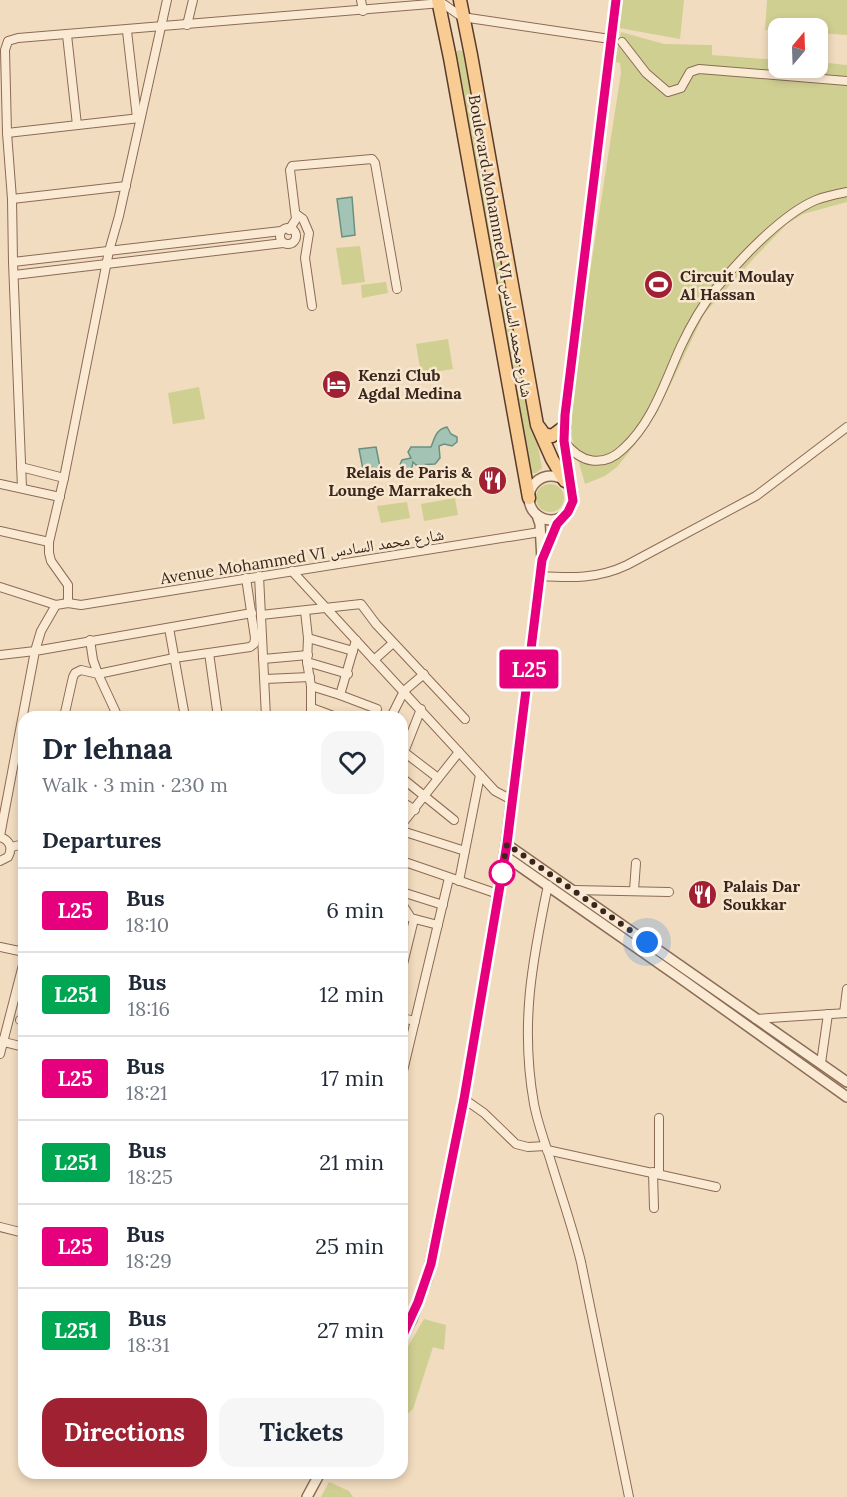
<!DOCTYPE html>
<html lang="en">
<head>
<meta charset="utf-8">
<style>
	:root { --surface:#fff; --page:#f6f6f7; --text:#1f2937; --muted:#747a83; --line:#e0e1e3; --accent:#9f2132 }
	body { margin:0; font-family:Lora,"Noto Naskh Arabic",serif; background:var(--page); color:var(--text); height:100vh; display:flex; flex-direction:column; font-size:22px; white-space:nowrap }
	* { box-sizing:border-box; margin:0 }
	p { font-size:20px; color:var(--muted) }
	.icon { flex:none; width:33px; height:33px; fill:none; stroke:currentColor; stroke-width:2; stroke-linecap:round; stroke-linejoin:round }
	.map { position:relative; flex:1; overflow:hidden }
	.sheet { position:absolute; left:18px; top:711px; width:390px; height:768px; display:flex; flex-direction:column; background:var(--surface); border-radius:18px; box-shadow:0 3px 9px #0003 }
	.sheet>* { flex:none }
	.badge { padding:0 12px; border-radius:4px; font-size:21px; line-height:39px }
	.needle { width:39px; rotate:19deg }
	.tools { position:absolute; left:768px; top:18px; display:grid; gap:12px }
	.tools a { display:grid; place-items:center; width:60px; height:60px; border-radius:12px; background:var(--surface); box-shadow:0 3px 9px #0003; font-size:30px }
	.you { position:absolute; width:30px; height:30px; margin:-15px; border:4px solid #fff; border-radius:50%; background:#1a73e8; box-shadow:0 0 0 9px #1a73e833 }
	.map>.badge { position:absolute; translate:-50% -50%; box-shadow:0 0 0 3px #fff }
	h2 { padding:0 24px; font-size:22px; line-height:54px }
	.round { display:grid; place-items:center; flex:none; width:63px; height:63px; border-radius:18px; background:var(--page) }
	.summary { display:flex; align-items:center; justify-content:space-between; height:102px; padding:0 24px }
	h1 { font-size:28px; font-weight:800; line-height:45px }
	.cta { display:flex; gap:12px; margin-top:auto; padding:12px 24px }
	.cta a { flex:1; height:69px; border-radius:18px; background:var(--accent); color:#fff; font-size:24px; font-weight:800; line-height:69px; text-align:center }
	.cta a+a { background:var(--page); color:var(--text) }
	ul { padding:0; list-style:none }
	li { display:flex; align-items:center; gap:18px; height:84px; padding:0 24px; border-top:2px solid var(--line) }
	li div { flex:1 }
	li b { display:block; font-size:22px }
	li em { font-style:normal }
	li .badge { min-width:66px; font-weight:700; text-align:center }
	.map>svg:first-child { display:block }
</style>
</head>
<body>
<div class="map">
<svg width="847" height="1497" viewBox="0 0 847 1497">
	<rect width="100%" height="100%" fill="#f1dcbf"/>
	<g fill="#d0cf92">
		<polygon points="623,0 684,0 680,39 619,28"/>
		<polygon points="767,0 847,0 847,35 818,33 818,28 765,30"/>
		<polygon points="621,32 664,44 712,45 712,55 778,60 778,68 818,68 818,62 847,65 847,202 803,214 787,224 755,257 704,314 658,411 637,442 617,467 605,476 585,484 570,431 571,410 577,355 621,73 620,63 615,62"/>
		<polygon points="459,50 467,53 542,468 536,473 532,473 529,470 454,54"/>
		<polygon points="360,246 365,282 342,285 336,248"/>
		<polygon points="386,282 388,293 362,298 361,285"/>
		<polygon points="448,339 453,369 421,374 416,344"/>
		<polygon points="199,387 205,419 173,424 168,393"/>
		<circle cx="550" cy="498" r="14"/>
		<polygon points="455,498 458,515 424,521 421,504"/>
		<polygon points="407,502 410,518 381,523 377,506"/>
		<polygon points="424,1319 446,1325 444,1350 433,1347 413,1409 402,1419 402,1357"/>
		<polygon points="329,1482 349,1491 353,1497 321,1497"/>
	</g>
	<g fill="#a3c3b5" stroke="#699182" stroke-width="1.5">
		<polygon points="352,197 355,235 342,237 337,199"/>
		<path d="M447 427 451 434 457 437V442L452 446 444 444 439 446 440 458 435 464 416 465 413 462 412 467 405 473 400 471 399 467 402 460 411 458 408 452 411 447H431C435 438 435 430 447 427Z"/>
		<polygon points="376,447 381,472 364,475 359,449"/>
	</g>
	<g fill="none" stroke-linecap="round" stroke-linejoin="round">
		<defs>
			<g id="minor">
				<polyline points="361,0 363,11"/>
				<polyline points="187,25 193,0"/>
				<polyline points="127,31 137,118"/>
				<polyline points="67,35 77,125"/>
				<polyline points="622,42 646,73 668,92 681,88 690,72 699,69 847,81"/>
				<polyline points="7,133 140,118"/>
				<polyline points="12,199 126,186"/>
				<polyline points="296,214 303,219 309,233 305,258 312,306"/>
				<circle cx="288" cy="236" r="8"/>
				<polyline points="289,230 296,219 290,170 292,166 372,159 375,163 397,289"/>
				<polyline points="13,262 281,231"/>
				<polyline points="14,275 283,243"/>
				<path d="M565 442C580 463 603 468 623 449 653 422 665 381 681 346 690 327 701 307 714 291 737 262 782 214 816 200 826 196 837 194 847 192"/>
				<polyline points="21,467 64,478"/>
				<polyline points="0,484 60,497"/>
				<polyline points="22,488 13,262 12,199 7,133 5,50 8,41 18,38 442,3 462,17 610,39"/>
				<polyline points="0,531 49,542"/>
				<polyline points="292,571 495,791 512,800"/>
				<polyline points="259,576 266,717"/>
				<path d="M540 576C571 578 598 579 627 565L756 496 847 427"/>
				<polyline points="0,587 56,605"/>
				<polyline points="68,603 68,585 51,561 49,553 49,542 64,478 109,251 119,216 167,0"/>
				<polyline points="305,611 308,638 307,662 311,686 311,717"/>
				<polyline points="261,615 361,604 376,624 465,719"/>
				<polyline points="169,628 185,717"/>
				<polyline points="308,638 353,651"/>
				<polyline points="90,640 93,660 98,674 174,658 250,647 254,644 255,638 246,578"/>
				<polyline points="209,653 218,717"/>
				<polyline points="0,655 35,651 41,631 56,605 68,603 81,605 540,532"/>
				<polyline points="263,659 308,655"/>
				<polyline points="374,660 393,643"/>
				<polyline points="307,662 348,674"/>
				<polyline points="265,679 310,677"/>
				<polyline points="311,686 340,695 356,640"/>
				<polyline points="340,695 377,709"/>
				<polyline points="312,708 336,717"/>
				<polyline points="64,717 73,677 75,673 81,670 98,674 118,717"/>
				<polyline points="391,717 404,691 424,674"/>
				<polyline points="404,752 438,778"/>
				<polyline points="402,762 405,757 404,752 421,709"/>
				<polyline points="402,778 454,820"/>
				<polyline points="402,802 415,810"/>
				<polyline points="402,824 459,752"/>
				<polyline points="402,831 465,851"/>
				<polyline points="0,836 35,651 252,613"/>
				<path d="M0 837C10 840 13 848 8 857L0 861"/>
				<polyline points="11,847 24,844"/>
				<polyline points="402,861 498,894"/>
				<polyline points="459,881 480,775"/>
				<path d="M548 885C532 962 520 1025 534 1104 538 1125 546 1145 552 1165 562 1198 573 1229 581 1262L629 1497"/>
				<polyline points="573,890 669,892"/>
				<polyline points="634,890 636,863"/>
				<polyline points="402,892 443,905"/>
				<polyline points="402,904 411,918 438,925"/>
				<polyline points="0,947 24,952"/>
				<polyline points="402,968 414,919"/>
				<polyline points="844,1013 847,989"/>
				<polyline points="402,1018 415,1021"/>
				<polyline points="756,1019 847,1013"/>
				<polyline points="20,1020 24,1021"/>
				<polyline points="0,1041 24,1047"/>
				<polyline points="0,1054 24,961"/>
				<polyline points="821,1063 828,1014"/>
				<polyline points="402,1075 449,878"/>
				<polyline points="464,1099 484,1113 516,1144 528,1147 545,1146"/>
				<polyline points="547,1150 716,1187"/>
				<polyline points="653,1172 654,1208"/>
				<polyline points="659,1173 659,1118"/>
				<polyline points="0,1227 24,1233"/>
			</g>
			<g id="tertiary">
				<circle cx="551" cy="498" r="22"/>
				<polyline points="570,487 564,441 565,415 616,0"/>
				<polyline points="544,555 557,524 562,517"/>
				<polyline points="506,844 847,1082"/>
				<polyline points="505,856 683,980 847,1097"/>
				<polyline points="402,1337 412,1319 427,1279 464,1099 506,844 542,560 540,524 537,515"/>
				<polyline points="307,1497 320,1473"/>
			</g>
			<g id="primary">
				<polyline points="438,0 450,58 529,498"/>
				<polyline points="460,0 471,55 537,425 552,459 565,481"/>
				<polyline points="539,427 544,434 552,436 564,427"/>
			</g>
		</defs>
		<use href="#minor" stroke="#8b6b56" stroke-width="10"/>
		<use href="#tertiary" stroke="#8b6b56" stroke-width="12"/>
		<use href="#primary" stroke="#593a2b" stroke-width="15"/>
		<use href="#minor" stroke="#fbead3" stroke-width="8"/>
		<use href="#tertiary" stroke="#fbead3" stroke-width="9"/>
		<use href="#primary" stroke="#f8cc93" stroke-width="12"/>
	</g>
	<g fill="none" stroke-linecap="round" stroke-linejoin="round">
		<defs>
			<polyline id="line" points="402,1337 418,1302 431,1264 464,1099 507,844 542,560 557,524 568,512 573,501 564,441 565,415 616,0"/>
		</defs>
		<use href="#line" stroke="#fff" stroke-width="14"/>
		<use href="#line" stroke="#e6007e" stroke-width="9"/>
		<polyline stroke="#3a261c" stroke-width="6" stroke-dasharray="0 10.8" points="502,873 501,875 507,844 647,942"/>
	</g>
	<defs>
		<symbol id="stadium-disc" viewBox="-11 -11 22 22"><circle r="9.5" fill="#9f2132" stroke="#f8e7cf"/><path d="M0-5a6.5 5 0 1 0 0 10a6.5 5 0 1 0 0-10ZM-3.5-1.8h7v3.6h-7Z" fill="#fff"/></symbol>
		<symbol id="hotel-disc" viewBox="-11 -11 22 22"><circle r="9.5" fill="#9f2132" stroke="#f8e7cf"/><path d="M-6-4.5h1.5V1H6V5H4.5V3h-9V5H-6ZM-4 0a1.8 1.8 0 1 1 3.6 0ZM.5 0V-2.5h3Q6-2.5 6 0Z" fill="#fff"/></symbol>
		<symbol id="restaurant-disc" viewBox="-11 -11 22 22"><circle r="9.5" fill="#9f2132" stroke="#f8e7cf"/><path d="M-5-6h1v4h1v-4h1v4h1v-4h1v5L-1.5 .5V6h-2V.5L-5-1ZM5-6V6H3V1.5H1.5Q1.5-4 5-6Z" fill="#fff"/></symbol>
	</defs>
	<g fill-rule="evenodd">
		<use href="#stadium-disc" x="642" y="268" width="33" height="33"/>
		<use href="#hotel-disc" x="320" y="368" width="33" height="33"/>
		<use href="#restaurant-disc" x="476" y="464" width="33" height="33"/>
		<use href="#restaurant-disc" x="686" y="878" width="33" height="33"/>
	</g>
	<circle fill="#fff" stroke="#e6007e" stroke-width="3" cx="502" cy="873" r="12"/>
	<g text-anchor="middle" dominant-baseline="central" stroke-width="5" stroke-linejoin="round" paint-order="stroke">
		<g font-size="16" fill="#3a261c" stroke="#f8e7cf">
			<text transform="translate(501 246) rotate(80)">Boulevard Mohammed VI شارع محمد السادس</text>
			<text transform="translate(302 556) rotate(-9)">Avenue Mohammed VI شارع محمد السادس</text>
		</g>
		<g font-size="16" font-weight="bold" fill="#3a261c" stroke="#f8e7cf" text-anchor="start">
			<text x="680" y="276">Circuit Moulay<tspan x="680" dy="18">Al Hassan</tspan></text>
			<text x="358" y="375">Kenzi Club<tspan x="358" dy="18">Agdal Medina</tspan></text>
			<text x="472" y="472" text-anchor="end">Relais de Paris &amp;<tspan x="472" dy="18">Lounge Marrakech</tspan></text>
			<text x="723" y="886">Palais Dar<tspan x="723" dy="18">Soukkar</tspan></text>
		</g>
	</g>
</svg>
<div class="tools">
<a><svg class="needle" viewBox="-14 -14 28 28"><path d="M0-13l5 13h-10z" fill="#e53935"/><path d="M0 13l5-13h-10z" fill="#747a83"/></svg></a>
</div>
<div class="you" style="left:647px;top:942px"></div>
<b class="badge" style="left:529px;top:669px;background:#e6007e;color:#fff">L25</b>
<section class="sheet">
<div class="summary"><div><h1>Dr lehnaa</h1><p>Walk · 3 min · 230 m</p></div><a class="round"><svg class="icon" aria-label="heart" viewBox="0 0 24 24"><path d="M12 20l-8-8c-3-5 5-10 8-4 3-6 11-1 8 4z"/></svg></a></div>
<h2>Departures</h2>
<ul>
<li><span class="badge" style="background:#e6007e;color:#fff">L25</span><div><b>Bus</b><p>18:10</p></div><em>6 min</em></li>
<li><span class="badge" style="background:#00a651;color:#fff">L251</span><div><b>Bus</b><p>18:16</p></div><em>12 min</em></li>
<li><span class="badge" style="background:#e6007e;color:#fff">L25</span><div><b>Bus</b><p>18:21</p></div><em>17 min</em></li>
<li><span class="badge" style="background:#00a651;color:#fff">L251</span><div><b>Bus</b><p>18:25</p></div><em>21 min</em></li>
<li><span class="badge" style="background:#e6007e;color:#fff">L25</span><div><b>Bus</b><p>18:29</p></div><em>25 min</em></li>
<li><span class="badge" style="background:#00a651;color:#fff">L251</span><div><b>Bus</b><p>18:31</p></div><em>27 min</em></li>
</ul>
<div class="cta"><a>Directions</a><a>Tickets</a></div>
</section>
</div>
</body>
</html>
